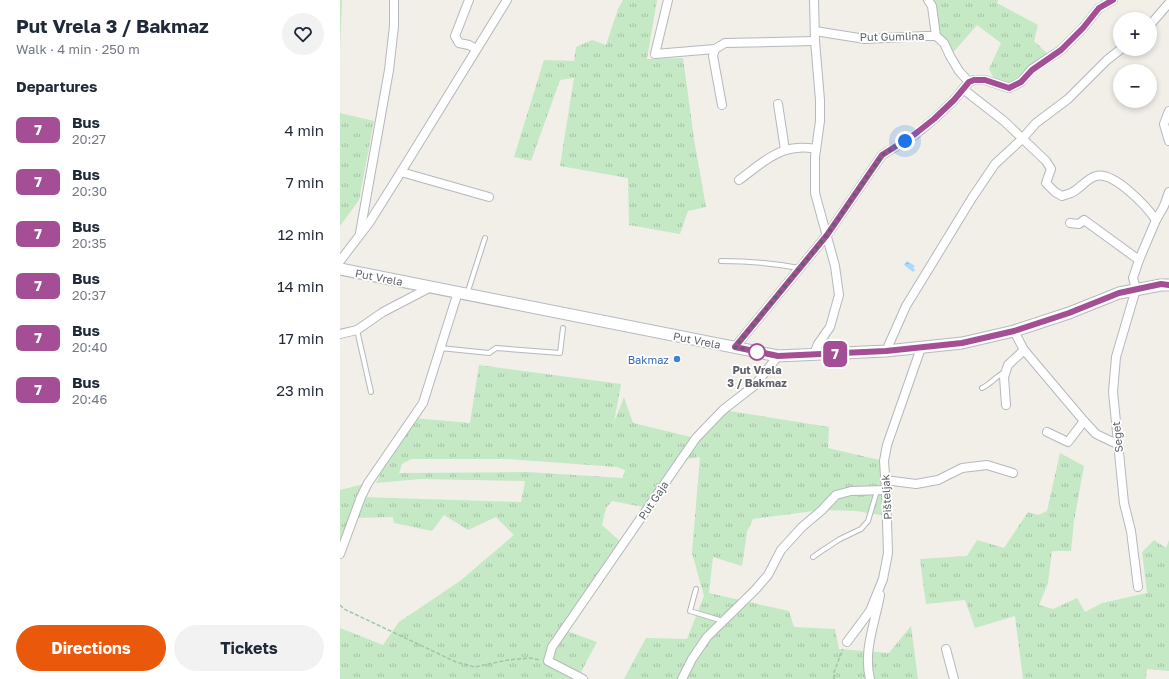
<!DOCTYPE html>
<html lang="en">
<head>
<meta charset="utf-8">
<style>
	:root { --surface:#fff; --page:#f2f2f3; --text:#1f2937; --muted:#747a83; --accent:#ea580c }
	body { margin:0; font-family:"Golos Text",sans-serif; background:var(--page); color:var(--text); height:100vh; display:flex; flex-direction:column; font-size:15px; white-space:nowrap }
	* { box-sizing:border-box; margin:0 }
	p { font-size:13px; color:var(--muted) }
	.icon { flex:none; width:22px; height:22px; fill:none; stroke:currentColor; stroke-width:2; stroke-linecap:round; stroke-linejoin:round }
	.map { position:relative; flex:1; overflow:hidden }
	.panel { display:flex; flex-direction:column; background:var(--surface); width:340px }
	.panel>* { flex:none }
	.badge { padding:0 8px; border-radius:6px; font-size:14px; line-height:26px }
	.fabs { position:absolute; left:773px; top:12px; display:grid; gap:8px }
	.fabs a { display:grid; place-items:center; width:44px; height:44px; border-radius:50%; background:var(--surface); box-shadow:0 2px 6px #0003; font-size:20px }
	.you { position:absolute; width:20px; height:20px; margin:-10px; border:3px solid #fff; border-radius:50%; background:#1a73e8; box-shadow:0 0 0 6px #1a73e833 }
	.map>.badge { position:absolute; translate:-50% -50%; box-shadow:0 0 0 2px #fff }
	h2 { padding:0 16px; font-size:15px; line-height:36px }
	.round { display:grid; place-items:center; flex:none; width:42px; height:42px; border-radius:21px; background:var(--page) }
	.headline { display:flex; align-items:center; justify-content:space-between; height:68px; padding:0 16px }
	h1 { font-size:19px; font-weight:700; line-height:30px }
	.primary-button { display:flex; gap:8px; margin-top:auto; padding:8px 16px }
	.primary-button a { flex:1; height:46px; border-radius:24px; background:var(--accent); color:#fff; font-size:16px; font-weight:700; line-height:46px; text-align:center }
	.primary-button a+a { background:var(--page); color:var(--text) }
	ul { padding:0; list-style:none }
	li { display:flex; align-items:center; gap:12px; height:52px; padding:0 16px }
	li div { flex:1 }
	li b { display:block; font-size:15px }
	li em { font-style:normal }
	li .badge { min-width:44px; font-weight:700; text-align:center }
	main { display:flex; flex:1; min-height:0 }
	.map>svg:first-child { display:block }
</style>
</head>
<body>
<main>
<section class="panel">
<div class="headline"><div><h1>Put Vrela 3 / Bakmaz</h1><p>Walk · 4 min · 250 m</p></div><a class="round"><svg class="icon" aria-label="heart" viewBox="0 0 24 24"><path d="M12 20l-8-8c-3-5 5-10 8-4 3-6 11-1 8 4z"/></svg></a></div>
<h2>Departures</h2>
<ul>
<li><span class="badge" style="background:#a44f95;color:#fff">7</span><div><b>Bus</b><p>20:27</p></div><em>4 min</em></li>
<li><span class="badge" style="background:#a44f95;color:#fff">7</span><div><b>Bus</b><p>20:30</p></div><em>7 min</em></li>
<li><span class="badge" style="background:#a44f95;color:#fff">7</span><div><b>Bus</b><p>20:35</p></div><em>12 min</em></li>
<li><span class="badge" style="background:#a44f95;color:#fff">7</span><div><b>Bus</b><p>20:37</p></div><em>14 min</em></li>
<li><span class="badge" style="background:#a44f95;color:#fff">7</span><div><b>Bus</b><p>20:40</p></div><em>17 min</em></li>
<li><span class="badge" style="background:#a44f95;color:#fff">7</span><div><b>Bus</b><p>20:46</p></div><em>23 min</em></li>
</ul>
<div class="primary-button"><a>Directions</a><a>Tickets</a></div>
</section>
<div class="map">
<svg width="829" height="679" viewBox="0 0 829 679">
	<defs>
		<pattern id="grass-tufts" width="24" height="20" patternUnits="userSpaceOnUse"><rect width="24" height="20" fill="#c5e8c5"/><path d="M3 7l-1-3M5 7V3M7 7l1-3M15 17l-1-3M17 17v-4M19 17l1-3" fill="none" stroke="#a3c0a4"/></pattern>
		<pattern id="water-ripples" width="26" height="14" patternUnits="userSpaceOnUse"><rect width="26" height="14" fill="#aadaff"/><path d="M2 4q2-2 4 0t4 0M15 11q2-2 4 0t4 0" fill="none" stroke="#8eb4d2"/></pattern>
	</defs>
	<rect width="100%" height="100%" fill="#f1efe8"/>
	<g fill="url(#grass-tufts)" fill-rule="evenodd">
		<polygon points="0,0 2,0 0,50"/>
		<polygon points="283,0 317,0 307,59 343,58 354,139 366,207 348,211 340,234 289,225 288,178 220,166 234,78 220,80 191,161 174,157 204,60 234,61 236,47 252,40 266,45 278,9"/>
		<polygon points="588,0 658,0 657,3 698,25 694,41 711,57 669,88 657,85 649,69 661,43 637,25 610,56 596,36"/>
		<polygon points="0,113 34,121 19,200 0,226"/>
		<path d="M139 365 281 384 274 422 284 397 293 423 355 438 383 410 489 427 488 448 544 461 547 516 516 511 482 510 413 519 407 532 402 566 373 557 369 593 449 611 454 627 495 629 499 649 549 653 571 626 578 679H284L306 638 347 639 364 596 352 553 360 457 348 459 328 478 308 508 272 501 266 508 262 525 283 544 224 630 257 642 239 676 246 679H0V628L43 645 59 622 120 581 174 535 156 517 128 530 104 515 92 531 54 523 53 517 13 518 0 554V490L28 483 21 497 181 502 185 481 80 479 36 483 50 455 66 436 64 430 73 418 130 423ZM71 459H167L277 467 285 470 283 478 187 472 59 473 62 464Z"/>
		<polygon points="720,453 744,466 734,521 731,551 712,551 708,583 699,605 713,609 737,598 745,612 762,603 807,593 802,552 814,540 826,548 829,540 829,671 807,669 806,679 683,679 675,616 635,628 625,600 586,604 580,559 627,556 637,540 664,548 688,512 698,515 707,511"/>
	</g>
	<polygon fill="url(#water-ripples)" points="567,261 575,266 573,268 575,270 573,272 564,265"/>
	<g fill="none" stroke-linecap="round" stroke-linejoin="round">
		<defs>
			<g id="service">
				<path d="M381 261C408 261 432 263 459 268"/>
				<polyline points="127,294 145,238"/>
				<polyline points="17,330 31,392"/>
				<polyline points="100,348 149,353 156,348 220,353 223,328"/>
				<path d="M642 388C651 384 656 376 665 372"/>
				<polyline points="473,557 483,550 500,539 521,529 528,521 537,491"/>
				<polyline points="356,589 350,611 383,621"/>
			</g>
			<g id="minor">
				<polyline points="129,0 115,36 119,43 129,45 136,49"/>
				<polyline points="328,0 315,54 375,49"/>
				<polyline points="588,0 592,6 596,36"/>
				<polyline points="810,25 829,3"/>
				<polyline points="475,31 525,39 585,36 596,36 604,43 610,56 619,71 629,82"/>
				<path d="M623 89 664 121 706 161 711 169 706 183 715 192 722 196C725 195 728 194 731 193 740 189 746 179 756 176 774 171 807 207 816 220"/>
				<polyline points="438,104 445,150"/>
				<polyline points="382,105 373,56 375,49 385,43 475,41"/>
				<polyline points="829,111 824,124 829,141"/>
				<polyline points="61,172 149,197"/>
				<path d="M399 180C416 168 435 149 457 148 463 147 470 148 476 149"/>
				<polyline points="730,223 739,224 744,220 799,260"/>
				<polyline points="20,233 49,70 54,26 54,0"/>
				<polyline points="0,261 29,223 61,172 167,0"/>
				<polyline points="674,331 684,350 744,421 756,434 777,444"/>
				<polyline points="0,334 17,330 43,312 91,287"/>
				<polyline points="395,347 487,235 542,155 575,135 594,119 614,100 629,82 634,80 645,80 669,88 681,82 692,69 721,50 743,28 759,8 773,0"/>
				<polyline points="546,351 566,306 632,198 655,164 682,139 696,123 728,99 767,60 781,49"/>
				<polyline points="474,354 478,344 490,327 499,295 495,266 475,193 475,157 480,121 480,100 475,41 474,0"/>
				<polyline points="666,405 664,377 668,365 684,350"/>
				<polyline points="707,432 728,442 744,421"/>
				<polyline points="545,480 576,484 598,480 622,468 647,465 673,473"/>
				<polyline points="0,554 21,497 28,483 83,403 118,292"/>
				<polyline points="798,587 791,531 784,503 773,392 776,357 796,289 793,278 799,260 816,220 824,206 829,192"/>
				<polyline points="507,642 530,611 543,579 548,553 546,490 544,461 547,445 581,348"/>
				<polyline points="606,649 614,679"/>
				<polyline points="243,679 208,661 212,647 356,438 383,410 415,385 438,356"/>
				<polyline points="342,679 352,659 367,637 415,590 428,575 441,550 462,527 482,510 496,495 511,491 546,490"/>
				<path d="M530 679C523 651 535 623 540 595"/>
			</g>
			<polyline id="secondary" points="0,269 438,356 546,351 622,343 674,331 729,313 779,293 821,285 829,285"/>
		</defs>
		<use href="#service" stroke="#b5b8bc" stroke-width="6"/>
		<use href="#minor" stroke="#b5b8bc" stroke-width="10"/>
		<use href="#secondary" stroke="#b6babf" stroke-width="13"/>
		<g stroke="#9cc7a9" stroke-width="1.5" stroke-dasharray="4 2" stroke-linecap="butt">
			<polyline points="0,605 4,609 116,662 135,667 168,660 190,658 200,660"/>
			<polyline points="494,679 494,672 503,649"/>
		</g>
		<use href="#service" stroke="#fff" stroke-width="4"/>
		<use href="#minor" stroke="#fff" stroke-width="8"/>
		<use href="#secondary" stroke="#fff" stroke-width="11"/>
	</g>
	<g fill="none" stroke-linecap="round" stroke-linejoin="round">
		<defs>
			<polyline id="line" points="773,0 759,8 743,28 721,50 692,70 681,82 669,88 645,80 634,80 629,82 614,100 594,119 575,134 542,155 487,235 395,347 438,356 546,351 622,343 674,331 729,313 779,293 821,284 829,285"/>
		</defs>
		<use href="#line" stroke="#fff" stroke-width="9"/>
		<use href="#line" stroke="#a44f95" stroke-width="6"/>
		<polyline stroke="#5f6368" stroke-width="4" stroke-dasharray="0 7.2" points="417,352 424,353 395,347 487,235 542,155 565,141"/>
	</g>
	<circle fill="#fff" stroke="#a44f95" stroke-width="2" cx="417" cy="352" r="8"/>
	<circle fill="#3f7fe0" stroke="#fff" stroke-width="1.5" cx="337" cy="359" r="4"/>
	<g text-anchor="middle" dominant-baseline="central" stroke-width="3.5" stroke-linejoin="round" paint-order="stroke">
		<g font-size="11" fill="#5f6368" stroke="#fff">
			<text transform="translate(552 36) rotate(-1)">Put Gumlina</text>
			<text transform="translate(39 277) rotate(11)">Put Vrela</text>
			<text transform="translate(357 340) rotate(11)">Put Vrela</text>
			<text transform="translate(777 437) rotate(-96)">Seget</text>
			<text transform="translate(546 497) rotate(-93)">Pišteljak</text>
			<text transform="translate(313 500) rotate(-56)">Put Gaja</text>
		</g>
		<g font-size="11" fill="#366cbe" stroke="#fff" text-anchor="end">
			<text x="329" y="359">Bakmaz</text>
		</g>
		<g font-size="11" font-weight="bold" fill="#5f6368" stroke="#fff">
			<text x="417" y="369">Put Vrela<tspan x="417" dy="13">3 / Bakmaz</tspan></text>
		</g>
	</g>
</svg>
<div class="fabs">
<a>+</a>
<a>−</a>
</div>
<div class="you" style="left:565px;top:141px"></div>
<b class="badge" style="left:495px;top:354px;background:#a44f95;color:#fff">7</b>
</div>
</main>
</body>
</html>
